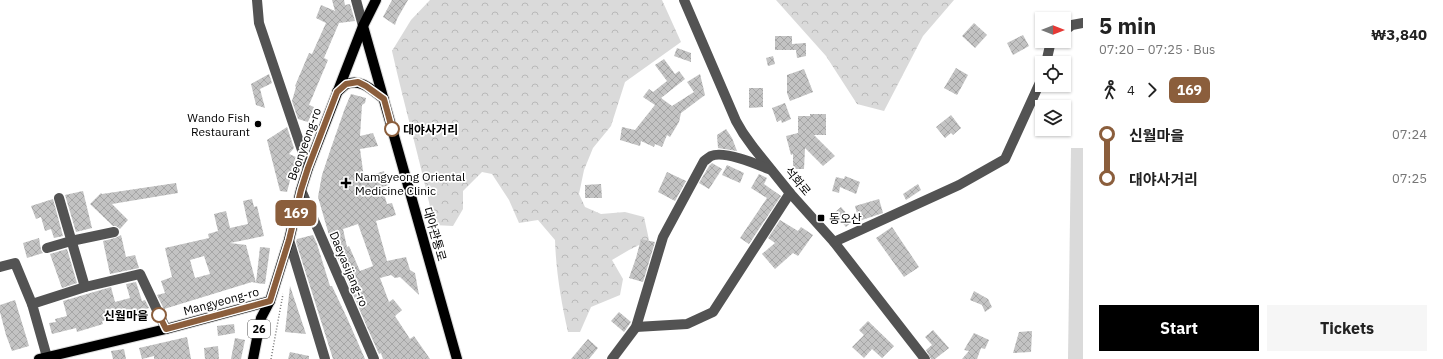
<!DOCTYPE html>
<html lang="en">
<head>
<meta charset="utf-8">
<style>
	:root { --surface:#fff; --page:#f6f6f6; --text:#222; --muted:#767676; --accent:#000 }
	body { margin:0; font-family:"IBM Plex Sans","Noto Sans KR",sans-serif; background:var(--page); color:var(--text); height:100vh; display:flex; flex-direction:column; font-size:15px; white-space:nowrap }
	* { box-sizing:border-box; margin:0 }
	p { font-size:13px; color:var(--muted) }
	.icon { flex:none; width:22px; height:22px; fill:none; stroke:currentColor; stroke-width:2; stroke-linecap:round; stroke-linejoin:round }
	.map { position:relative; flex:1; overflow:hidden }
	.panel { display:flex; flex-direction:column; background:var(--surface); width:360px }
	.panel>* { flex:none }
	.badge { padding:0 8px; border-radius:6px; font-size:14px; line-height:26px }
	.needle { width:26px; rotate:90deg }
	.fabs { position:absolute; left:1035px; top:12px; display:grid; gap:8px }
	.fabs a { display:grid; place-items:center; width:36px; height:36px; border-radius:0px; background:var(--surface); box-shadow:0 1px 3px #0004; font-size:20px }
	.map>.badge { position:absolute; translate:-50% -50%; box-shadow:0 0 0 2px #fff }
	.legs { display:flex; align-items:center; gap:6px; height:44px; padding:0 16px; font-size:13px }
	.legs p { margin-inline-start:auto }
	.head { display:flex; align-items:center; justify-content:space-between; height:68px; padding:0 16px }
	h1 { font-size:22px; font-weight:700; line-height:30px }
	.button { display:flex; gap:8px; margin-top:auto; padding:8px 16px }
	.button a { flex:1; height:46px; border-radius:0px; background:var(--accent); color:#fff; font-size:16px; font-weight:700; line-height:46px; text-align:center }
	.button a+a { background:var(--page); color:var(--text) }
	ul { padding:0 16px; list-style:none }
	li { display:flex; align-items:center; gap:14px; height:44px; font-size:15px }
	li i { display:grid; place-items:center; width:6px; height:100%; margin:0 5px; background:currentColor }
	li i::after { content:''; width:10px; height:10px; margin:-5px; border:3px solid; border-radius:50%; background:var(--surface) }
	li p { margin-inline-start:auto }
	li:first-child i { background:linear-gradient(#0000 50%,currentColor 0) }
	li:last-child i { background:linear-gradient(currentColor 50%,#0000 0) }
	main { display:flex; flex:1; min-height:0 }
	.map>svg:first-child { display:block }
</style>
</head>
<body>
<main>
<div class="map">
<svg width="1083" height="359" viewBox="0 0 1083 359">
	<defs>
		<pattern id="forest-crowns" width="20" height="18" patternUnits="userSpaceOnUse"><rect width="20" height="18" fill="#dadada"/><path d="M2 6a3 3 0 1 1 6 0M12 15a3 3 0 1 1 6 0" fill="none" stroke="#b9b9b9"/></pattern>
		<pattern id="building-cross-hatch" width="8" height="8" patternUnits="userSpaceOnUse"><rect width="8" height="8" fill="#c3c3c3"/><path d="M0 0l8 8M0 8l8-8" fill="none" stroke="#a6a6a6"/></pattern>
	</defs>
	<rect width="100%" height="100%" fill="#fff"/>
	<polygon fill="#dadada" points="1071,148 1083,148 1083,359 1068,359"/>
	<g fill="url(#forest-crowns)">
		<path d="M430 0H662L681 42 625 82 611 126 593 148 584 170 579 194 585 207 601 214 625 212 644 217 649 240 629 250 612 260 623 279 620 295 591 307 580 332H568C561 301 556 271 555 240L538 220 519 223 509 200 492 174 482 172 463 191V209L453 226 434 225C422 167 405 109 392 51L411 20Z"/>
		<polygon points="776,0 954,0 923,36 884,111 857,104 826,56"/>
	</g>
	<g fill="url(#building-cross-hatch)" fill-rule="evenodd">
		<polygon points="332,0 344,0 345,5 350,4 355,21 339,23 324,58 328,60 309,105 314,107 308,122 298,119 292,101 296,87 295,86 309,53 312,54 326,23 316,18 321,5 335,11"/>
		<polygon points="392,0 408,0 397,19 395,25 383,17"/>
		<polygon points="974,23 987,35 975,48 962,36"/>
		<polygon points="1023,35 1029,46 1013,55 1007,43"/>
		<polygon points="775,36 792,36 792,44 806,43 806,56 797,58 796,50 775,50"/>
		<polygon points="677,48 691,53 691,62 674,56"/>
		<polygon points="773,56 775,64 768,66 766,58"/>
		<polygon points="664,59 675,74 679,71 685,79 661,98 672,106 694,92 687,82 700,74 705,95 681,113 679,122 670,137 667,135 662,147 655,144 654,147 641,141 640,146 620,140 622,127 635,130 655,105 643,97 649,89 653,92 667,81 655,65"/>
		<polygon points="956,68 968,75 957,95 944,88"/>
		<polygon points="804,69 813,92 790,101 787,93 787,75"/>
		<polygon points="269,74 272,83 260,89 265,108 256,105 251,84"/>
		<polygon points="749,88 763,88 763,107 749,108"/>
		<path d="M351 94 366 98 365 103 362 105 360 136 373 133 378 146 360 149 364 178 384 171 389 185 382 187 387 204 392 203 396 215 376 221 387 261 406 257 410 270 415 273 419 295 400 277 395 278 391 275 380 278 389 302 393 299 402 310 395 316 410 339 414 336 430 359H383L381 353 379 354 367 327 331 242 318 197 322 175 330 151 345 108ZM358 224 373 266 360 271 349 246 347 247 343 229Z"/>
		<polygon points="785,103 791,119 782,123 781,120 777,122 772,108"/>
		<polygon points="810,114 826,114 826,135 814,135 835,156 823,166 805,148 804,169 793,169 793,154 791,155 786,136 798,133 798,116 810,116"/>
		<polygon points="951,115 961,128 953,135 951,133 945,138 936,127"/>
		<polygon points="287,127 294,148 289,154 296,157 287,192 280,191 267,140"/>
		<polygon points="726,129 732,138 737,151 718,148 717,135"/>
		<polygon points="712,163 722,169 709,189 699,183 709,166"/>
		<polygon points="727,165 744,173 740,183 722,175"/>
		<polygon points="667,172 686,181 675,201 658,192"/>
		<polygon points="759,174 767,178 764,184 781,196 749,244 740,238 767,198 751,188"/>
		<polygon points="845,176 860,182 856,194 840,187 839,193 832,191 836,177 844,179"/>
		<polygon points="176,183 178,193 112,204 128,220 120,229 116,226 113,226 90,204 101,193 102,194"/>
		<polygon points="601,184 602,198 585,198 585,185"/>
		<polygon points="918,184 921,190 906,200 903,194"/>
		<polygon points="83,191 92,228 76,232 65,195"/>
		<polygon points="53,199 63,236 54,238 51,229 45,231 41,217 36,219 31,206"/>
		<path d="M252 199 254 207 257 206 264 236 230 243 246 245 256 283 252 282 164 309 157 295 165 293 161 281 172 277 165 248 209 238 208 234 218 231 214 214 226 211 230 228 248 224 243 201ZM204 256 210 274 195 278 190 260Z"/>
		<polygon points="879,199 883,213 859,221 855,206"/>
		<polygon points="841,207 853,221 846,227 834,213"/>
		<polygon points="780,220 798,231 801,227 813,235 798,256 793,253 775,269 762,254 775,243 768,238"/>
		<polygon points="892,227 919,267 904,277 876,238"/>
		<polygon points="121,235 126,257 135,255 139,268 110,274 103,241 115,238"/>
		<polygon points="313,235 317,244 330,286 332,286 348,320 365,359 333,359 296,242 297,239"/>
		<polygon points="39,238 41,250 43,253 27,258 23,243"/>
		<polygon points="641,239 655,242 643,282 629,278 636,258"/>
		<polygon points="260,247 270,248 265,284 256,283"/>
		<polygon points="67,249 77,283 62,288 50,254"/>
		<polygon points="136,282 142,301 145,300 149,308 102,321 103,324 77,332 76,328 52,334 49,323 56,322 55,319 67,316 63,301 111,287 115,302 130,298 126,284"/>
		<polygon points="290,286 306,334 285,332"/>
		<polygon points="974,291 988,299 992,307 985,312 982,305 970,300"/>
		<polygon points="15,300 29,346 12,351 6,335 0,312 0,305"/>
		<polygon points="619,312 631,322 624,332 611,321"/>
		<polygon points="868,321 894,346 882,358 872,349 864,358 852,347 864,335 859,330"/>
		<polygon points="234,324 235,333 218,336 217,326"/>
		<polygon points="933,330 949,348 935,359 931,359 926,350 932,345 925,337"/>
		<polygon points="1032,331 1031,352 1013,353 1019,332"/>
		<polygon points="974,333 989,340 985,349 981,348 977,359 962,359 969,351 964,350"/>
		<polygon points="187,337 191,359 154,359 154,356 142,359 139,348"/>
		<polygon points="235,338 245,340 241,359 231,359"/>
		<polygon points="588,339 598,348 589,359 571,359"/>
		<polygon points="218,346 219,359 205,359 204,348"/>
		<polygon points="124,349 126,359 113,359 111,351"/>
		<polygon points="290,352 309,356 309,359 288,359"/>
	</g>
	<g fill="none" stroke-linecap="round" stroke-linejoin="round">
		<defs>
			<g id="major">
				<polyline points="363,26 457,359"/>
				<path d="M337 92C340 90 344 85 347 84 361 78 373 91 384 99"/>
				<polyline points="39,359 166,329 270,301"/>
				<polyline points="253,359 261,318 270,301 289,240 301,190 308,168 363,26 376,0"/>
			</g>
		</defs>
		<use href="#major" stroke="#dbdbdb" stroke-width="12"/>
		<polyline stroke="#757575" stroke-width="1.5" stroke-dasharray="1 2" stroke-linecap="butt" points="271,359 283,294"/>
		<g stroke="#535353" stroke-width="10">
			<polyline points="257,0 259,23 308,168"/>
			<polyline points="356,0 363,26"/>
			<polyline points="684,0 736,121 743,133 753,147 790,193 834,242 925,359"/>
			<polyline points="1064,31 1072,25 1083,23"/>
			<polyline points="1046,63 1051,41"/>
			<polyline points="301,190 374,359"/>
			<polyline points="59,198 85,287"/>
			<polyline points="289,240 325,359"/>
			<polyline points="834,242 959,185 1005,159 1042,78"/>
			<polyline points="47,248 71,241 114,232"/>
			<polyline points="0,267 15,263 32,304"/>
			<polyline points="636,327 687,324 713,312 790,193"/>
			<polyline points="47,357 32,304 85,287 140,274 166,329"/>
			<path d="M612 359 636 327 663 237 704 161C706 160 709 157 711 156 724 150 759 165 771 170"/>
		</g>
		<use href="#major" stroke="#000" stroke-width="10"/>
	</g>
	<g fill="none" stroke-linecap="round" stroke-linejoin="round">
		<defs>
			<polyline id="line-1" points="159,315 166,329 270,301 289,240 301,190 308,168 337,92 346,84 358,82 366,86 384,99 392,129"/>
		</defs>
		<use href="#line-1" stroke="#fff" stroke-width="9"/>
		<use href="#line-1" stroke="#8b5e3c" stroke-width="6"/>
	</g>
	<g fill="#000" stroke="#fff" stroke-width="1.5">
		<circle cx="258" cy="124" r="4"/>
		<path d="M344 177h4v4h4v4h-4v4h-4v-4h-4v-4h4z"/>
		<rect x="817" y="214" width="8" height="8" rx="2"/>
	</g>
	<g fill="#fff" stroke="#8b5e3c" stroke-width="2">
		<circle cx="392" cy="129" r="7"/>
		<circle cx="159" cy="315" r="7"/>
	</g>
	<g text-anchor="middle" dominant-baseline="central" stroke-width="3.5" stroke-linejoin="round" paint-order="stroke">
		<rect fill="#fff" stroke="#4c4c4c" stroke-width="1" x="248" y="320" width="22" height="18" rx="3"/>
		<g font-size="11" font-weight="bold" fill="#000">
			<text x="259" y="329">26</text>
		</g>
		<g font-size="12" fill="#000" stroke="#fff" text-anchor="start">
			<text x="250" y="117" text-anchor="end">Wando Fish<tspan x="250" dy="14">Restaurant</tspan></text>
			<text x="355" y="176">Namgyeong Oriental<tspan x="355" dy="14">Medicine Clinic</tspan></text>
			<text x="829" y="218">동오산</text>
		</g>
		<g font-size="12" font-weight="bold" fill="#000" stroke="#fff" text-anchor="start">
			<text x="403" y="129">대야사거리</text>
			<text x="148" y="315" text-anchor="end">신월마을</text>
		</g>
		<g font-size="12" fill="#000" stroke="#fff">
			<text transform="translate(304 144) rotate(-70)">Beonyeong-ro</text>
			<text transform="translate(798 181) rotate(50)">석화로</text>
			<text transform="translate(435 234) rotate(74)">대야관통로</text>
			<text transform="translate(349 269) rotate(67)">Daeyasijang-ro</text>
			<text transform="translate(221 301) rotate(-15)">Mangyeong-ro</text>
		</g>
	</g>
</svg>
<div class="fabs">
<a><svg class="needle" viewBox="-14 -14 28 28"><path d="M0-13l5 13h-10z" fill="#e53935"/><path d="M0 13l5-13h-10z" fill="#767676"/></svg></a>
<a><svg class="icon" aria-label="locate" viewBox="0 0 24 24"><circle cx="12" cy="12" r="6"/><path d="M12 2v4M12 18v4M2 12h4M18 12h4"/></svg></a>
<a><svg class="icon" aria-label="layers" viewBox="0 0 24 24"><path d="M12 4l9 5-9 5-9-5zM3 14l9 5 9-5"/></svg></a>
</div>
<b class="badge" style="left:296px;top:213px;background:#8b5e3c;color:#fff">169</b>
</div>
<section class="panel">
<div class="head"><div><h1>5 min</h1><p>07:20 – 07:25 · Bus</p></div><b>₩3,840</b></div>
<div class="legs"><svg class="icon" aria-label="walk" viewBox="0 0 24 24"><circle cx="13" cy="4" r="2"/><path d="M13 8l-2 6 4 7M11 14l-3 7M7 12l3-4h3l4 4"/></svg>4<svg class="icon" aria-label="forward" viewBox="0 0 24 24"><path d="M9 5l7 7-7 7"/></svg><b class="badge" style="background:#8b5e3c;color:#fff">169</b></div>
<ul>
<li><i style="color:#8b5e3c"></i><b>신월마을</b><p>07:24</p></li>
<li><i style="color:#8b5e3c"></i><b>대야사거리</b><p>07:25</p></li>
</ul>
<div class="button"><a>Start</a><a>Tickets</a></div>
</section>
</main>
</body>
</html>
